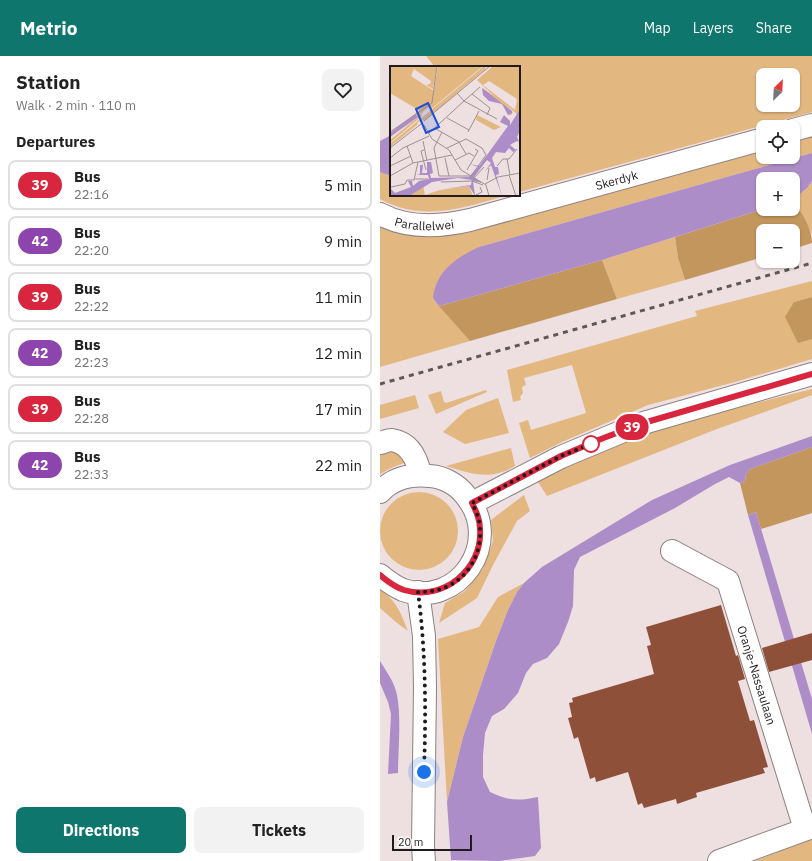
<!DOCTYPE html>
<html lang="en">
<head>
<meta charset="utf-8">
<style>
	:root { --surface:#fff; --page:#f2f2f2; --text:#222; --muted:#767676; --line:#e0e0e0; --accent:#0f766e }
	body { margin:0; font-family:"IBM Plex Sans",sans-serif; background:var(--page); color:var(--text); height:100vh; display:flex; flex-direction:column; font-size:15px; white-space:nowrap }
	* { box-sizing:border-box; margin:0 }
	p { font-size:13px; color:var(--muted) }
	.icon { flex:none; width:22px; height:22px; fill:none; stroke:currentColor; stroke-width:2; stroke-linecap:round; stroke-linejoin:round }
	.map { position:relative; flex:1; overflow:hidden }
	.side { display:flex; flex-direction:column; background:var(--surface); width:380px }
	.side>* { flex:none }
	.badge { padding:0 8px; border-radius:13px; font-size:14px; line-height:26px }
	.needle { width:26px; rotate:24deg }
	.tools { position:absolute; left:376px; top:12px; display:grid; gap:8px }
	.tools a { display:grid; place-items:center; width:44px; height:44px; border-radius:8px; background:var(--surface); box-shadow:0 1px 3px #0004; font-size:20px }
	.scale { position:absolute; left:12px; bottom:10px; width:80px; box-sizing:border-box; padding-left:4px; border:2px solid #201b1c; border-top:0; font-size:11px; line-height:14px; white-space:nowrap; color:#201b1c; -webkit-text-stroke:3px #fff; paint-order:stroke }
	.you { position:absolute; width:20px; height:20px; margin:-10px; border:3px solid #fff; border-radius:50%; background:#1a73e8; box-shadow:0 0 0 6px #1a73e833 }
	.map>.badge { position:absolute; translate:-50% -50%; box-shadow:0 0 0 2px #fff }
	h2 { padding:0 16px; font-size:15px; line-height:36px }
	.round { display:grid; place-items:center; flex:none; width:42px; height:42px; border-radius:8px; background:var(--page) }
	.head { display:flex; align-items:center; justify-content:space-between; height:68px; padding:0 16px }
	h1 { font-size:19px; font-weight:700; line-height:30px }
	.action { display:flex; gap:8px; margin-top:auto; padding:8px 16px }
	.action a { flex:1; height:46px; border-radius:8px; background:var(--accent); color:#fff; font-size:16px; font-weight:700; line-height:46px; text-align:center }
	.action a+a { background:var(--page); color:var(--text) }
	ul { padding:0; list-style:none }
	li { display:flex; align-items:center; gap:12px; height:50px; margin:0 8px 6px; padding:0 8px; border:2px solid var(--line); border-radius:8px }
	li div { flex:1 }
	li b { display:block; font-size:15px }
	li em { font-style:normal }
	li .badge { min-width:44px; font-weight:700; text-align:center }
	header { display:flex; align-items:center; gap:24px; box-sizing:border-box; height:56px; padding:0 20px; background:var(--accent); color:#fff }
	header strong { font-size:19px }
	nav { display:flex; gap:22px; margin-inline-start:auto; font-size:14px }
	main { display:flex; flex:1; min-height:0 }
	.map>svg:first-child { display:block }
</style>
</head>
<body>
<header>
<strong>Metrio</strong>
<nav><a>Map</a><a>Layers</a><a>Share</a></nav>
</header>
<main>
<section class="side">
<div class="head"><div><h1>Station</h1><p>Walk · 2 min · 110 m</p></div><a class="round"><svg class="icon" aria-label="heart" viewBox="0 0 24 24"><path d="M12 20l-8-8c-3-5 5-10 8-4 3-6 11-1 8 4z"/></svg></a></div>
<h2>Departures</h2>
<ul>
<li><span class="badge" style="background:#d7263d;color:#fff">39</span><div><b>Bus</b><p>22:16</p></div><em>5 min</em></li>
<li><span class="badge" style="background:#8e44ad;color:#fff">42</span><div><b>Bus</b><p>22:20</p></div><em>9 min</em></li>
<li><span class="badge" style="background:#d7263d;color:#fff">39</span><div><b>Bus</b><p>22:22</p></div><em>11 min</em></li>
<li><span class="badge" style="background:#8e44ad;color:#fff">42</span><div><b>Bus</b><p>22:23</p></div><em>12 min</em></li>
<li><span class="badge" style="background:#d7263d;color:#fff">39</span><div><b>Bus</b><p>22:28</p></div><em>17 min</em></li>
<li><span class="badge" style="background:#8e44ad;color:#fff">42</span><div><b>Bus</b><p>22:33</p></div><em>22 min</em></li>
</ul>
<div class="action"><a>Directions</a><a>Tickets</a></div>
</section>
<div class="map">
<svg width="432" height="805" viewBox="0 0 432 805">
	<rect width="100%" height="100%" fill="#eedfe1"/>
	<g fill="#e3b780" fill-rule="evenodd">
		<path d="M46 0H432V56L139 136V11H55ZM383 19H413V49H383Z"/>
		<path d="M432 77V97L99 191 53 242 90 285 0 311V170C26 183 59 179 87 177L383 91V101H413V83Z"/>
		<path d="M0 116 11 120V139H129C84 151 45 167 0 143Z"/>
		<polygon points="432,125 432,178 413,143 427,132"/>
		<polygon points="295,181 298,202 305,224 237,243 222,204"/>
		<polygon points="432,225 432,241 414,246 418,286 432,283 432,303 355,326 268,349 182,386 150,402 139,367 148,364 151,374 206,357 192,309 144,322 146,329 142,331 143,337 140,341 141,344 133,346 127,314 317,260 315,255"/>
		<path d="M432 333V339L337 373 167 440 158 426C176 412 199 403 220 395 288 367 361 351 432 333Z"/>
		<polygon points="106,334 107,336 56,358 48,339 61,335 64,346 66,347"/>
		<polygon points="35,339 39,352 0,363 0,349"/>
		<polygon points="118,342 129,377 85,388 63,376 86,354"/>
		<path d="M131 392 135 410C111 425 91 418 66 410Z"/>
		<polygon points="13,395 21,396 27,406 13,411 0,418 0,398"/>
		<circle cx="39" cy="475" r="39"/>
		<polygon points="144,439 150,455 137,465 113,509 97,542 59,567 65,547 85,535 103,513 113,485 111,464"/>
		<polygon points="144,527 137,536 128,554 116,585 83,681 67,746 58,583 99,571 118,541"/>
		<path d="M0 533C17 546 20 555 28 575L17 567 0 552Z"/>
		<polygon points="432,782 432,805 375,805"/>
	</g>
	<g fill="#c3965e">
		<path d="M413 145C422 157 432 172 432 187L413 193V175H383V201L305 224 298 202 295 181 383 153H413Z"/>
		<polygon points="222,204 237,243 90,285 59,250"/>
		<polygon points="432,241 432,283 418,287 405,261 414,246"/>
		<polygon points="432,391 432,457 381,473 376,456 368,459 360,427 365,425 366,418 370,413"/>
	</g>
	<g fill="#ac8dc8">
		<polygon points="11,79 11,120 0,116 0,85"/>
		<path d="M432 97V125L427 132 414 143 413 123H383V153L222 204 59 250 53 242C56 215 76 202 99 191Z"/>
		<path d="M432 380V391L370 413 366 418 365 425 360 427 349 421 335 428 295 452 200 501 194 514 193 550 188 566 179 588 167 602 153 608 146 617 138 637 124 653 112 660 105 677 103 699V721L110 736C129 745 138 745 158 741L161 792 155 800 119 805 71 804 67 746 83 681 116 585 128 554 137 536 144 527 162 511 272 444 350 409Z"/>
		<polygon points="376,456 432,643 432,678 368,459"/>
		<path d="M0 605C6 615 13 624 16 635 22 657 18 694 18 717L8 718 11 658 8 646 0 627Z"/>
	</g>
	<g fill="#8e5039">
		<polygon points="341,549 356,600 358,599 365,623 358,625 370,665 374,664 388,711 383,712 385,717 316,737 317,741 297,748 296,743 264,752 262,747 258,749 248,716 216,726 215,721 210,723 198,681 194,683 188,662 192,661 189,647 193,646 192,642 274,618 267,590 271,589 266,571"/>
		<polygon points="432,577 432,604 389,616 382,592"/>
	</g>
	<g fill="none" stroke-linecap="round" stroke-linejoin="round">
		<defs>
			<g id="minor">
				<polyline points="413,74 432,69"/>
				<path id="s1" d="M0 158C28 173 60 171 90 164L383 83"/>
				<path d="M0 387C4 386 8 384 12 384 30 387 37 403 40 418"/>
				<path d="M0 436C13 422 31 418 50 420 64 421 78 429 86 440 124 486 78 553 23 534 14 530 7 525 0 519"/>
				<polyline points="92,447 181,401 260,368 432,318"/>
				<path id="s2" d="M292 495 348 525 425 773"/>
				<polyline points="38,536 44,580 45,631 43,790 44,805"/>
				<polyline points="339,805 432,771"/>
			</g>
		</defs>
		<use href="#minor" stroke="#8d8082" stroke-width="24"/>
		<use href="#minor" stroke="#fff" stroke-width="22"/>
		<polyline stroke="#5e5657" stroke-width="3" stroke-dasharray="5 5" stroke-linecap="butt" points="0,328 432,207"/>
	</g>
	<g fill="none" stroke-linecap="round" stroke-linejoin="round">
		<defs>
			<path id="line" d="M0 519C7 525 15 531 24 534 63 546 103 513 100 473 100 463 96 455 92 447L181 400 221 383 260 368 432 318"/>
		</defs>
		<use href="#line" stroke="#fff" stroke-width="9"/>
		<use href="#line" stroke="#d7263d" stroke-width="6"/>
		<path stroke="#201b1c" stroke-width="4" stroke-dasharray="0 7.2" d="M44 716C46 656 46 596 38 536 48 536 57 535 66 531 88 522 102 497 100 473 100 464 96 455 92 447L181 400 211 388"/>
	</g>
	<circle fill="#fff" stroke="#d7263d" stroke-width="2" cx="211" cy="388" r="8"/>
	<g text-anchor="middle" dominant-baseline="central" stroke-width="4" stroke-linejoin="round" paint-order="stroke">
		<g font-size="12" fill="#201b1c" stroke="#fff">
			<text stroke="none"><textPath href="#s1" startOffset="244">Skerdyk</textPath></text>
			<text stroke="none"><textPath href="#s1" startOffset="46">Parallelwei</textPath></text>
			<text stroke="none"><textPath href="#s2" startOffset="162">Oranje-Nassaulaan</textPath></text>
		</g>
	</g>
	<g transform="translate(10 10)">
		<rect width="130" height="130" fill="#eedfe1"/>
		<path d="M0 0H47L44 19H41L44 20 43 23 36 19 40 18 41 15 24 3 21 10 44 25 42 37 28 47H25L30 45 0 27ZM48 0H93L41 43 40 40 31 48 32 50 0 77V74L28 51 25 48 42 37ZM94 0H96L95 3 99 0 35 54 28 56 27 59 0 81V78ZM103 0H130V43L127 48 115 38 123 46 121 49H118L122 45 99 30 91 21 104 30 87 14ZM99 15 127 33 125 44 93 19ZM87 49 111 61 104 64 86 54ZM33 119 35 129 50 124 79 120 83 130H19Z" fill="#e3b780" fill-rule="evenodd"/>
		<path d="M92 22 122 45V47L118 49 112 38 99 35 93 29ZM130 43V65L127 71 130 78 128 75 125 76 120 79 126 84 123 86 119 82 115 87 106 86 102 92 105 101H108L109 108 106 109 112 130 101 99 95 105 101 97 97 94 84 111 92 117 83 115 85 130 79 120 53 123 81 119 82 114 68 112 42 116 19 130H0V122L5 127 21 121 18 115H22L23 120 29 115 39 113 38 109H27L30 108V99H33L32 107H37V96H41L43 107 40 108 41 112 79 111 88 101 80 98 89 100 118 60 110 56 114 49 120 55V59ZM25 48 28 51 0 71V67Z" fill="#ac8dc8"/>
		<path fill="none" stroke="#9c9192" stroke-width="1" d="M67 27 74 35 90 21M82 28 100 42 97 49M57 52 79 64M34 55 100 0M34 59 42 73 59 84 71 104 96 119 99 130M46 63 69 76 76 88M0 66 42 37 47 0M52 66 44 82 49 110H80M78 66 89 45M38 68 74 35 107 53M33 75 37 95M17 80 23 97M0 82 31 58M57 82 76 73 92 82 96 89 81 110M34 84 31 85 36 104M0 92 13 82 39 70M55 92 59 110M117 93 120 109M65 94 79 87 84 90M0 100 21 90M107 100 113 93H119L127 83M77 104 88 85 85 83M119 109 126 130M0 110 23 97 62 89M84 112 94 101M25 113H38M97 114 99 102M51 116 82 115 93 119M95 118 108 111 130 107M1 121 15 118 17 114H24L28 96M86 129 92 126 90 121"/>
		<path fill="#1d4ed8" fill-opacity="0.15" stroke="#1d4ed8" stroke-width="2" d="M38 37 49 61 36 67 26 43Z"/>
		<rect width="130" height="130" fill="none" stroke="#201b1c" stroke-width="2"/>
	</g>
</svg>
<div class="tools">
<a><svg class="needle" viewBox="-14 -14 28 28"><path d="M0-13l5 13h-10z" fill="#e53935"/><path d="M0 13l5-13h-10z" fill="#767676"/></svg></a>
<a><svg class="icon" aria-label="locate" viewBox="0 0 24 24"><circle cx="12" cy="12" r="6"/><path d="M12 2v4M12 18v4M2 12h4M18 12h4"/></svg></a>
<a>+</a>
<a>−</a>
</div>
<div class="scale">20 m</div>
<div class="you" style="left:44px;top:716px"></div>
<b class="badge" style="left:252px;top:371px;background:#d7263d;color:#fff">39</b>
</div>
</main>
</body>
</html>
